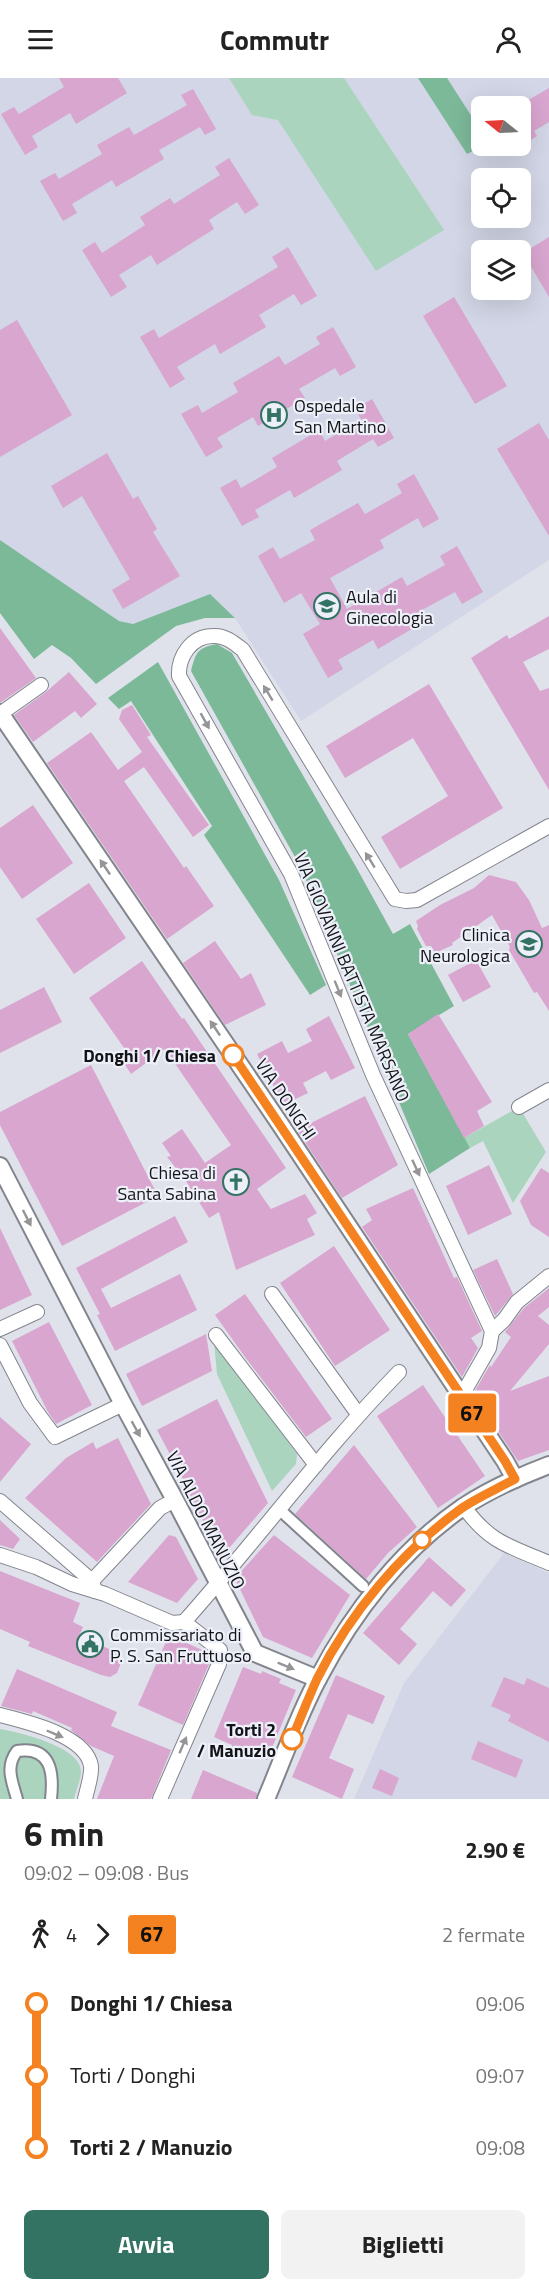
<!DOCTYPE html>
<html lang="it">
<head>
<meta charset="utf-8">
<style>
	:root { --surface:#fff; --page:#f2f2f2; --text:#222; --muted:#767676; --accent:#327363 }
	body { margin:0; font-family:"Titillium Web",sans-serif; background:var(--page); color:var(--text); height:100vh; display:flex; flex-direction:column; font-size:22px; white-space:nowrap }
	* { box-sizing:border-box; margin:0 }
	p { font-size:20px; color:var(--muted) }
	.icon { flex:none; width:33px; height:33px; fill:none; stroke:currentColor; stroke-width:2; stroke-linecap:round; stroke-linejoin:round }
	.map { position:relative; height:1721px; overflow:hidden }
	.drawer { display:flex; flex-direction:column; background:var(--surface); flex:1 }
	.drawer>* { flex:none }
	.badge { padding:0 12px; border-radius:4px; font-size:21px; line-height:39px }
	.needle { width:39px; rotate:288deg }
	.tools { position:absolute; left:471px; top:18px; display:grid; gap:12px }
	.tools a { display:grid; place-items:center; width:60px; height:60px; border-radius:9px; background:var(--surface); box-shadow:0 6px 24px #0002; font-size:30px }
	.map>.badge { position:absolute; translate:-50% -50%; box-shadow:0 0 0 3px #fff }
	.legs { display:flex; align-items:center; gap:9px; height:66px; padding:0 24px; font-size:20px }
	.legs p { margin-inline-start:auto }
	.headline { display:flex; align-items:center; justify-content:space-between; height:102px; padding:0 24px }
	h1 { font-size:33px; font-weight:700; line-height:45px }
	.action { display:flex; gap:12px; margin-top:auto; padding:12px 24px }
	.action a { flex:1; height:69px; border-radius:9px; background:var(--accent); color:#fff; font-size:24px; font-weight:700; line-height:69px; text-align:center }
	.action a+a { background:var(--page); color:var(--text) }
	ul { padding:0 24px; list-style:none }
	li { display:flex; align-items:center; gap:21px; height:72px; font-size:22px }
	li i { display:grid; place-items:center; width:9px; height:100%; margin:0 8px; background:currentColor }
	li i::after { content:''; width:15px; height:15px; margin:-8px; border:4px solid; border-radius:50%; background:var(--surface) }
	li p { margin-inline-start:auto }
	li:first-child i { background:linear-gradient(#0000 50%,currentColor 0) }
	li:last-child i { background:linear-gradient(currentColor 50%,#0000 0) }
	header { display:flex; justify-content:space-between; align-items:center; height:78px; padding:0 24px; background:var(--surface); font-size:27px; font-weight:700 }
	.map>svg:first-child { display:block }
</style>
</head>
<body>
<header><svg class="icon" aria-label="menu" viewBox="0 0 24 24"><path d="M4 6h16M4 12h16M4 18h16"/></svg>Commutr<svg class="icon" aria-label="person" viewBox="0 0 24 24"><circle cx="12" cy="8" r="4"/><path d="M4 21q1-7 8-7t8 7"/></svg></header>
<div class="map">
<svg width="549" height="1721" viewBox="0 0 549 1721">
	<rect width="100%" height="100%" fill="#e0e2eb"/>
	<g fill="#d2d6e6" fill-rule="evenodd">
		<path d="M0 0H549V482L301 643 235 540 210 516 133 546 119 543 0 462ZM482 28H520V68H482ZM482 100H520V140H482ZM482 172H520V212H482Z"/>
		<polygon points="504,1475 549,1495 549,1721 354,1721 404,1605"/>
	</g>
	<g fill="#aad4bd">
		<polygon points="229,0 344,0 444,152 376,193 278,42 252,37"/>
		<polygon points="519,1029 546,1074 513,1125 483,1063 470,1070 464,1060"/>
		<polygon points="214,1263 297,1376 296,1386 272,1413 217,1296"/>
		<path d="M0 1651C19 1654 81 1669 81 1693 81 1702 76 1712 74 1721H0Z"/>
	</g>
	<g fill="#7cb999">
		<polygon points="418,0 447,0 481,53 483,68 467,76"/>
		<polygon points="0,462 119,543 133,546 210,516 235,540 205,540 176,548 96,606 71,580 52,567 34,581 0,535"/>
		<path d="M217 566 232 575 355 787 393 856 410 846 454 928 408 956 470 1070 429 1096 301 790 191 593C196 574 197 570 217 566Z"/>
		<polygon points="158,584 279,802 326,907 310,917 204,757 212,748 131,623 119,631 108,620"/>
	</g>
	<g fill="#d8a6cf">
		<polygon points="59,0 118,0 127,15 76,46 70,35 32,58 38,69 25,77 1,36 14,29 19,36 64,9"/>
		<polygon points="549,10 549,44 534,53 537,58 520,69 520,27"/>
		<polygon points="193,11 216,51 205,57 200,49 159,72 164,81 116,109 112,102 72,126 77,135 63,143 40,103 55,95 59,101 102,76 97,67 129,49 134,57 187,27 181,17"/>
		<polygon points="229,80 259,127 245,136 237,124 209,142 214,151 157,187 151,177 119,197 127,209 111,219 82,172 95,164 102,175 145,147 140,139 170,120 174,126 220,97 215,89"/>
		<polygon points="549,159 549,219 523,175"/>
		<polygon points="288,169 317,218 301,227 294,216 259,237 266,249 220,276 215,266 177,289 185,301 170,310 140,259 154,251 159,260 278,189 272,179"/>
		<polygon points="454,219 507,308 475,326 423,238"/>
		<polygon points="17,242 72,337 0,379 0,252"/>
		<polygon points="333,249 356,289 340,298 335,290 299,311 305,320 258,348 253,339 217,360 223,369 206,379 181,336 198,327 202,335 238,314 233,305 279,278 285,287 320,266 316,259"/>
		<polygon points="372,321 394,360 378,369 373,361 337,383 342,392 294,420 290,412 255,432 259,439 242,448 220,410 236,401 241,410 277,389 272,380 319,352 325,363 361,341 355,331"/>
		<polygon points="539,345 549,362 549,458 497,371"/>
		<polygon points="107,375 133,421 138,418 157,451 153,454 180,498 123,531 112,512 130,501 82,418 63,430 51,408"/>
		<polygon points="414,396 439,441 423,450 418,440 380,462 384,470 330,500 347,531 402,499 407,508 445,487 440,478 457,468 483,514 462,526 455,514 422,532 427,542 378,571 373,562 338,582 343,591 328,600 303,556 320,546 301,515 284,525 258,478 273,469 280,481 315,462 310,452 358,425 365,436 402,415 397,406"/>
		<polygon points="549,538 549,571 523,584 540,613 549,610 549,712 471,580 507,557 509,561"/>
		<polygon points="0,550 36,600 0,625"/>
		<polygon points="69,594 97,626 81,640 75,633 33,664 14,637 46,614"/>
		<polygon points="429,606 503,730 400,791 381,759 448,718 413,660 345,700 326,668"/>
		<polygon points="132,627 151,657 147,659 209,747 193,759 144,689 124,703 184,790 186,788 214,828 167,861 47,685 91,654 118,692 142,674 119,641 122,632"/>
		<polygon points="33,727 73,785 22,821 0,789 0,750"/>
		<polygon points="489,797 516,804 529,822 542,850 549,847 549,933 537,914 534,915 509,872 510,869 492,837 452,865 453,867 435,875 431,868 426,868 417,851 418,848 416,843 440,827 474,810"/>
		<polygon points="89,805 126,860 74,896 36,841"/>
		<polygon points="215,863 241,901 251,895 266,927 225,947 183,885"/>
		<polygon points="476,882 491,909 463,924 448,897"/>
		<polygon points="142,883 182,941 184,940 286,1090 257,1111 271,1131 305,1116 317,1135 307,1141 315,1157 236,1192 219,1134 209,1140 184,1100 167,1079 171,1078 162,1065 182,1051 205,1085 231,1067 165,971 131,996 122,982 129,977 89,920"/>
		<polygon points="44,909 62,944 0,975 0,932"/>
		<polygon points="438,936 492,1024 477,1033 484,1048 464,1060 408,956"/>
		<polygon points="329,938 355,990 331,1002 326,993 303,1005 308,1015 283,1027 257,976 282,963 288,975 312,963 306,951"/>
		<polygon points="91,987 158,1118 62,1168 0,1047 0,1034"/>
		<polygon points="365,1018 398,1087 342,1120 297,1052"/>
		<polygon points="489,1087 512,1136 468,1157 446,1108"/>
		<polygon points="541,1090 549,1095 549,1159 531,1147 520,1123"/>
		<polygon points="413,1110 454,1200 457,1199 482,1253 471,1260 478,1270 462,1299 362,1149 372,1142 366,1131"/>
		<polygon points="175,1138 188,1164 101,1211 111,1230 180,1196 197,1232 115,1273 97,1237 100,1236 76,1190"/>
		<polygon points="0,1150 32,1217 0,1232"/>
		<polygon points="334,1168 390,1252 335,1288 280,1205"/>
		<polygon points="497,1181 513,1216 495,1238 473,1192"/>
		<polygon points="549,1210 549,1229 538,1238 549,1247 549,1266 510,1313 549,1298 549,1372 518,1383 473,1316 490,1287 491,1289 511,1259 505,1254 524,1230"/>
		<polygon points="245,1216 332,1341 306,1359 245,1279 215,1237"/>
		<polygon points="49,1244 92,1327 56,1346 48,1334 12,1263"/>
		<polygon points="206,1256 212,1293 142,1328 126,1296"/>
		<polygon points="423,1307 485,1398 438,1430 377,1338"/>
		<polygon points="217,1321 268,1425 224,1476 218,1471 189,1417 191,1416 157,1352"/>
		<polygon points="0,1339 31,1366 0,1404"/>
		<polygon points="118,1360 151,1426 97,1484 25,1420 66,1380 93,1364 96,1371"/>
		<polygon points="354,1367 417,1449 388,1475 366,1501 295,1436"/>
		<polygon points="0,1442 20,1461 13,1471 0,1467"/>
		<polygon points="169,1457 176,1459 198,1501 177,1525 128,1504"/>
		<polygon points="274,1457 350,1517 312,1580 263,1559 236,1503 236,1499"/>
		<polygon points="429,1479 466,1512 451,1529 433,1513 400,1551 417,1566 399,1587 363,1555"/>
		<polygon points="0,1493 80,1525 73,1544 83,1549 79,1558 114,1573 120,1580 121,1585 117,1595 110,1599 101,1597 28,1568 30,1564 0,1551"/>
		<polygon points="169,1557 211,1576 210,1584 183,1647 138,1627"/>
		<polygon points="243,1589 261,1596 262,1593 281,1601 279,1605 296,1612 267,1682 251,1675 250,1678 231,1670 232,1667 214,1659"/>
		<polygon points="17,1591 117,1634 111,1648 171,1672 151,1721 97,1721 114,1678 91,1668 71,1652 72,1650 33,1633 32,1636 1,1628"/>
		<polygon points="336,1597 385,1618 373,1646 348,1636 329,1680 354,1691 342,1721 292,1699"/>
		<polygon points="504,1599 524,1607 527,1600 549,1610 549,1664 508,1643 511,1637 491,1628"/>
		<polygon points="478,1663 523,1682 516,1700 471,1681"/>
		<polygon points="380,1691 399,1700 392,1718 372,1710"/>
		<polygon points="203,1692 257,1715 256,1721 191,1721"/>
	</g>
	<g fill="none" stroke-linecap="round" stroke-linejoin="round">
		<defs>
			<g id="pedestrian">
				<polyline points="280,1432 363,1508"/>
				<path d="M17 1721C12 1703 5 1689 17 1673 51 1668 54 1694 51 1721"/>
			</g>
			<g id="minor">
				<polyline points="0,636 41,607"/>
				<polyline points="519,1029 549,1012"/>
				<polyline points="272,1216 358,1336"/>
				<polyline points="0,1251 37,1234"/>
				<polyline points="492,1253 504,1242 517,1224 549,1198"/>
				<polyline points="216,1257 316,1387"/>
				<polyline points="0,1267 30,1325 55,1359 123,1326"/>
				<path d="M461 1319 489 1270 492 1253 373 997 291 796 179 598C178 579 191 558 213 558 225 557 234 565 243 572L395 821 406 823 417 822 549 748"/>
				<polyline points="0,1423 92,1503 95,1513"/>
				<path d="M464 1429C490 1465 509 1468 549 1485"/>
				<polyline points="0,1477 36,1489 72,1506 105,1516 172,1545 184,1544 220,1572 219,1586 160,1721"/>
				<polyline points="92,1503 160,1430 175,1422"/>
				<path d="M184 1544C257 1462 322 1373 399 1294"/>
				<path d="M0 1637C26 1644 86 1657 91 1688 92 1698 87 1711 85 1721"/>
			</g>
			<g id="tertiary">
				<polyline points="0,635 280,1046 505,1383 515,1401"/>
				<polyline points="0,1088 123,1326 175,1422 255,1575 318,1601"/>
				<path d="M266 1721C283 1681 298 1638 319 1599 353 1534 402 1471 463 1429 489 1412 520 1398 549 1387"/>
			</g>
		</defs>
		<use href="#pedestrian" stroke="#83858d" stroke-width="14"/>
		<use href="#minor" stroke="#83858d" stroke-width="16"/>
		<use href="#tertiary" stroke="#83858d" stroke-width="20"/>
		<use href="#pedestrian" stroke="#fff" stroke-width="10"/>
		<use href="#minor" stroke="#fff" stroke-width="14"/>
		<use href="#tertiary" stroke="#fff" stroke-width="16"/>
	</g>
	<defs><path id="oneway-solid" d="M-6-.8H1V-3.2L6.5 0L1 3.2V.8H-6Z" transform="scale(1.5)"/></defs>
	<g fill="#959597">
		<use href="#oneway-solid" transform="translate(268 615) rotate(-121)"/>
		<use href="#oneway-solid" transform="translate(205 643) rotate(61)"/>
		<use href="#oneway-solid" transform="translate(370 782) rotate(-122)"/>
		<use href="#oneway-solid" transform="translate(105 789) rotate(-124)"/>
		<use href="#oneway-solid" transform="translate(338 911) rotate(68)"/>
		<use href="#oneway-solid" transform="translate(215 950) rotate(-124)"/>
		<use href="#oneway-solid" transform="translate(416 1090) rotate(65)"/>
		<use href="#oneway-solid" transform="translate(27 1140) rotate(63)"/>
		<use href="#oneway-solid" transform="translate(136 1351) rotate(61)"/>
		<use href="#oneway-solid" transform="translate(286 1588) rotate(22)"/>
		<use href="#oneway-solid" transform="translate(55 1656) rotate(23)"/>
		<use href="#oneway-solid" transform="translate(183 1667) rotate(-67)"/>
	</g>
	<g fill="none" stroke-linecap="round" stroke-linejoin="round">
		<defs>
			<path id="line-1" d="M233 977 505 1383 515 1401C497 1411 478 1419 462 1430 402 1473 350 1535 317 1601 308 1621 300 1641 292 1661"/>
		</defs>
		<use href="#line-1" stroke="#fff" stroke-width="14"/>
		<use href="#line-1" stroke="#f58220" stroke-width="9"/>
	</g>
	<defs>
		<symbol id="hospital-ring" viewBox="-11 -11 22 22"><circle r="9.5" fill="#edeff9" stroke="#327363" stroke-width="1.5"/><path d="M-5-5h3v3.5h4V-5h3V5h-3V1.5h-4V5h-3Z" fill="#327363"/></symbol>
		<symbol id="university-ring" viewBox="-11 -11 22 22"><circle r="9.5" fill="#edeff9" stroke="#327363" stroke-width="1.5"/><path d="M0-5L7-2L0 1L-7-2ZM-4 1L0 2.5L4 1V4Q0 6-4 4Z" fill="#327363"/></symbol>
		<symbol id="church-ring" viewBox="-11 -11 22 22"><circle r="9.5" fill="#edeff9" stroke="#327363" stroke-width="1.5"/><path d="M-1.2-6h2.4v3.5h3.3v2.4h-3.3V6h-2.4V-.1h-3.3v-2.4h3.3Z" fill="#327363"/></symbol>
		<symbol id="civic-ring" viewBox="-11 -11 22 22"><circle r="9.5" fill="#edeff9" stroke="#327363" stroke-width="1.5"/><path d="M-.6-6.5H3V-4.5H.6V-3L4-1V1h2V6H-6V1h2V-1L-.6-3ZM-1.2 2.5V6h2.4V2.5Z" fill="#327363"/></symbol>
	</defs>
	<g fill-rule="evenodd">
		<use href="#hospital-ring" x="259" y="322" width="30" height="30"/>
		<use href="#university-ring" x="312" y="513" width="30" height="30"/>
		<use href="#university-ring" x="514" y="851" width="30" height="30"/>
		<use href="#church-ring" x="221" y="1089" width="30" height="30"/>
		<use href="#civic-ring" x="75" y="1551" width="30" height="30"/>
	</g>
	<g fill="#fff" stroke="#f58220" stroke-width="3">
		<circle cx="233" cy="977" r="10"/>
		<circle cx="422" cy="1462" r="8"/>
		<circle cx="292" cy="1661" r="10"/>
	</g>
	<g text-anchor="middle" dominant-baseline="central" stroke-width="4.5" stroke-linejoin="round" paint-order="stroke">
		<g font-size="18" fill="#131417" stroke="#edeff9" text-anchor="start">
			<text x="294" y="327">Ospedale<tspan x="294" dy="21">San Martino</tspan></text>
			<text x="346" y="518">Aula di<tspan x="346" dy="21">Ginecologia</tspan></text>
			<text x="510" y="856" text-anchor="end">Clinica<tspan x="510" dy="21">Neurologica</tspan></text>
			<text x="216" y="1094" text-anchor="end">Chiesa di<tspan x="216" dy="21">Santa Sabina</tspan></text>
			<text x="110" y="1556">Commissariato di<tspan x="110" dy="21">P. S. San Fruttuoso</tspan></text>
		</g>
		<g font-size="18" fill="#131417" stroke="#edeff9">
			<text transform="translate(352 899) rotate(67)">VIA GIOVANNI BATTISTA MARSANO</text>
			<text transform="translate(286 1021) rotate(56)">VIA DONGHI</text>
			<text transform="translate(206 1442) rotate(63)">VIA ALDO MANUZIO</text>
		</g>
		<g font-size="18" font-weight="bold" fill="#131417" stroke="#edeff9" text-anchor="end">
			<text x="216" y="977">Donghi 1/ Chiesa</text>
			<text x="276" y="1651">Torti 2<tspan x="276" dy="21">/ Manuzio</tspan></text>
		</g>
	</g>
</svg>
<div class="tools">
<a><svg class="needle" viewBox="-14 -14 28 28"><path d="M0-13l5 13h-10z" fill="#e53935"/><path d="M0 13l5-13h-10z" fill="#767676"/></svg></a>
<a><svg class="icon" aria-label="locate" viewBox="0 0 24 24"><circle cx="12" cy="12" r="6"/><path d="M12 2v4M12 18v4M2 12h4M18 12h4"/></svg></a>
<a><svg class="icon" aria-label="layers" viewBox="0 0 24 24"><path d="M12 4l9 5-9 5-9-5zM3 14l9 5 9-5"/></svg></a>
</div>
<b class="badge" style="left:472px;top:1335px;background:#f58220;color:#111">67</b>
</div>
<section class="drawer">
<div class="headline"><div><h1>6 min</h1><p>09:02 – 09:08 · Bus</p></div><b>2.90 €</b></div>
<div class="legs"><svg class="icon" aria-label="walk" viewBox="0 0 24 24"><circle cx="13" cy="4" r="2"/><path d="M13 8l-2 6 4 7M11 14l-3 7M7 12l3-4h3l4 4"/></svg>4<svg class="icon" aria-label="forward" viewBox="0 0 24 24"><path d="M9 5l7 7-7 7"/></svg><b class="badge" style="background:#f58220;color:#111">67</b><p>2 fermate</p></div>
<ul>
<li><i style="color:#f58220"></i><b>Donghi 1/ Chiesa</b><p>09:06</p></li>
<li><i style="color:#f58220"></i><span>Torti / Donghi</span><p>09:07</p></li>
<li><i style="color:#f58220"></i><b>Torti 2 / Manuzio</b><p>09:08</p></li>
</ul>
<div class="action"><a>Avvia</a><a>Biglietti</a></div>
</section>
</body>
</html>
